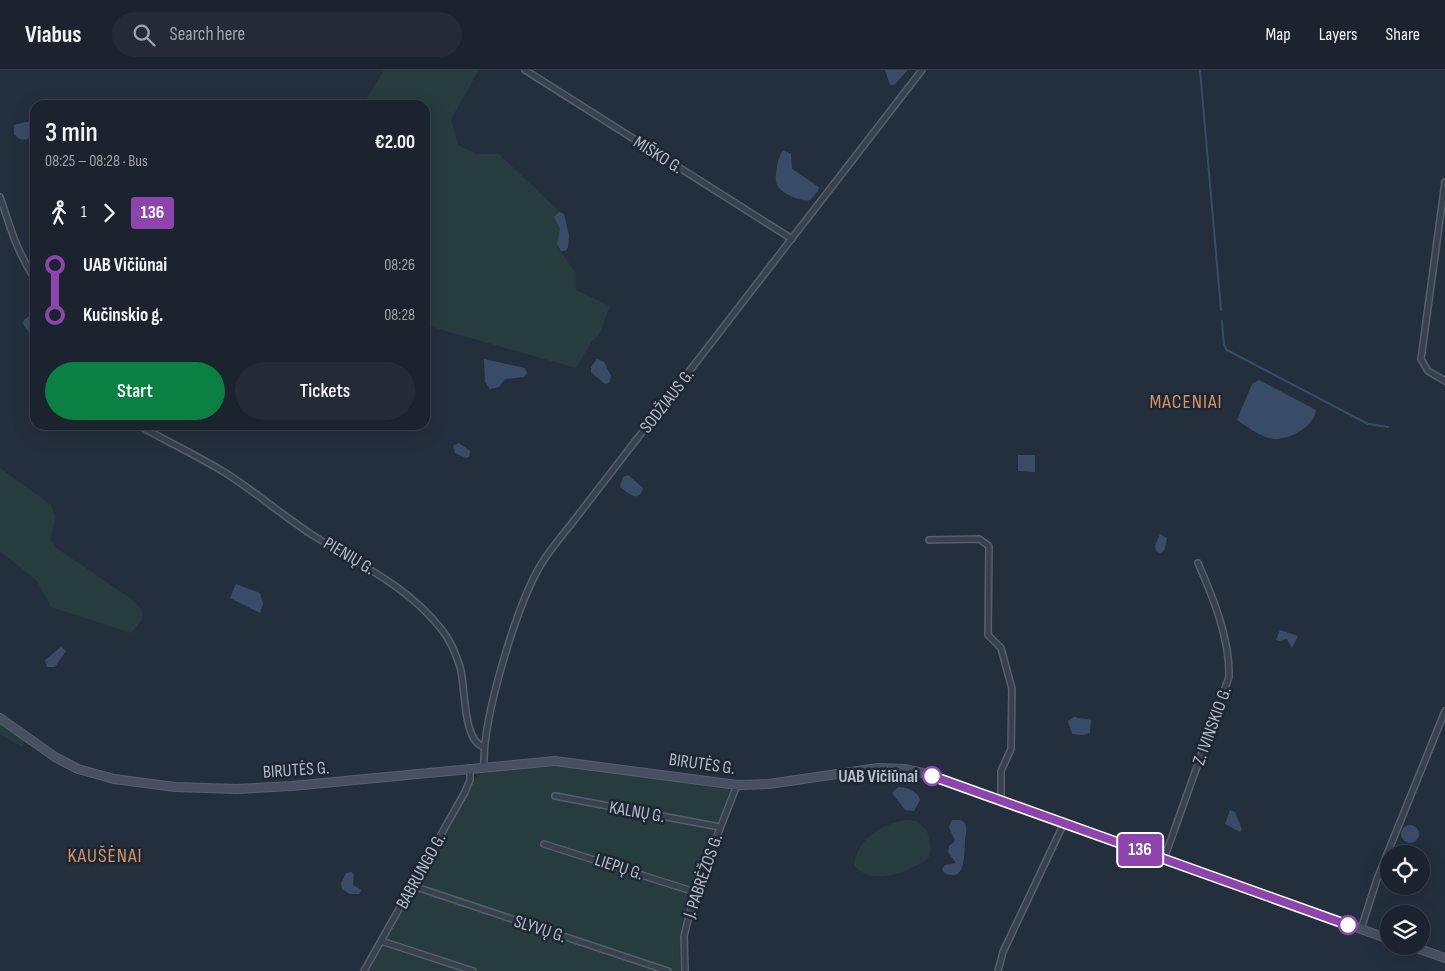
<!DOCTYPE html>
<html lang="en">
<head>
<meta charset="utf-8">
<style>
	:root { --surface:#1b232e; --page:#242b36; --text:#f1f3f6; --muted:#a0a4aa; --line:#39404a; --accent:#0b8043 }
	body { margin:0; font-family:"Sofia Sans Condensed",sans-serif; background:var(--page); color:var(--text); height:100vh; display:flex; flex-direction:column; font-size:19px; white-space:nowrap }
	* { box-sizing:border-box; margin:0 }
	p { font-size:16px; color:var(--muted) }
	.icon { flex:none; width:28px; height:28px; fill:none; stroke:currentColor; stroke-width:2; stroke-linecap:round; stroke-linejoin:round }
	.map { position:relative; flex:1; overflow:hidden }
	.side { position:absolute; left:30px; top:30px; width:400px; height:330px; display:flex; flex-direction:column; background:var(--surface); border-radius:15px; box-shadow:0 5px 20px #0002,0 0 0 1px var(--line) }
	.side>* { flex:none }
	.badge { padding:0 10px; border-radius:4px; font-size:18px; line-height:32px }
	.buttons { position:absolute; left:1380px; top:775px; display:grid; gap:10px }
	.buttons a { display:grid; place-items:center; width:50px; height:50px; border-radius:50%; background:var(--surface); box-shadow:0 5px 20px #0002,0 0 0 1px var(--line); font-size:25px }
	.map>.badge { position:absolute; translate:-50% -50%; box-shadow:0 0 0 2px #fff }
	.legs { display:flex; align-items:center; gap:8px; height:55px; padding:0 15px; font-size:16px }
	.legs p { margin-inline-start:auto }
	.overview { display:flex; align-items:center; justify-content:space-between; height:85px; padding:0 15px }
	h1 { font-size:28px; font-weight:600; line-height:38px }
	.primary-button { display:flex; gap:10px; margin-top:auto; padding:10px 15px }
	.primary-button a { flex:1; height:58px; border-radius:30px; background:var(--accent); color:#fff; font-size:20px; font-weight:600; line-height:58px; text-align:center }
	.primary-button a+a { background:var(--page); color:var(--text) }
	ul { padding:0 15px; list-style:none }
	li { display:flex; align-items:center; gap:18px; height:50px; font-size:19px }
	li i { display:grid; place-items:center; width:8px; height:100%; margin:0 6px; background:currentColor }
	li i::after { content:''; width:12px; height:12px; margin:-6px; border:4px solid; border-radius:50%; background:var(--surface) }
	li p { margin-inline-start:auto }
	li:first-child i { background:linear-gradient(#0000 50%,currentColor 0) }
	li:last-child i { background:linear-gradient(currentColor 50%,#0000 0) }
	header { display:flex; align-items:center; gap:30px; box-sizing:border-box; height:70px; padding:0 25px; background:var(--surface); border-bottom:1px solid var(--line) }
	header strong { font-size:24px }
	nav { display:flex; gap:28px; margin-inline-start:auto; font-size:18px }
	.search { width:350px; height:45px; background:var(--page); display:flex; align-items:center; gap:12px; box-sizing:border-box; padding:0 18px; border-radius:28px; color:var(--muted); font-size:19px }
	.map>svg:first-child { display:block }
</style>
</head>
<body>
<header>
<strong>Viabus</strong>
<div class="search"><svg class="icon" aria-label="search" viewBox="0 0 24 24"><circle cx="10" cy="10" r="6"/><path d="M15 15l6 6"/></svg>Search here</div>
<nav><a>Map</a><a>Layers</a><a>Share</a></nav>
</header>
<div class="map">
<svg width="1445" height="901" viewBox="0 0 1445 901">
	<rect width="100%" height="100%" fill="#242f3e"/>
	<g fill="#263c3f">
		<polygon points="384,0 479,0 451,49 458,75 477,84 499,84 561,143 558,142 555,149 560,159 558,178 575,202 576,220 610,236 599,265 592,271 576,298 425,255 425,35 363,35"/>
		<polygon points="0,398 51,435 55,446 51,470 55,477 133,530 142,540 142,549 131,563 51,537 37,511 0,481"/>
		<polygon points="0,653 25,671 22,677 0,664"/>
		<path d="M534 696H572L732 720C710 773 672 842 681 901H369L476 708 483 701Z"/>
		<path d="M906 750 917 751 927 761C929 768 932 777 930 784 928 791 921 793 915 796 897 806 869 814 854 795 857 769 882 754 906 750Z"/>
	</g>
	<g fill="#394c67">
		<polygon points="885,0 907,0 907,1 894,15 890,15"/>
		<path d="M30 51 35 52C35 66 26 77 14 64V55Z"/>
		<path d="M783 80 791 84 792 99 819 117 818 121 810 130C801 132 778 123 776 112 775 103 778 87 783 80Z"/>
		<polygon points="559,142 564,144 569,165 568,178 565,181 561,181 557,174 560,159 554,147"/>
		<polygon points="35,241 35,270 23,254 24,250"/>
		<polygon points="484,289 525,298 527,303 524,307 505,309 499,317 490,319 485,312"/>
		<polygon points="597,289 604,292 611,306 609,313 605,314 591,302 591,297"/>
		<path d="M1259 310 1316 340C1315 357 1285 373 1269 368 1258 365 1246 356 1237 350L1252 314Z"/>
		<polygon points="459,373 470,381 469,387 465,388 455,383 453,376"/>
		<polygon points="1018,385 1035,385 1035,402 1018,401"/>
		<path d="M628 405 643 418C639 434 628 423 620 417L623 407Z"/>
		<polygon points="1160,464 1167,468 1164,481 1160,483 1156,481 1155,476"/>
		<polygon points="236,514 260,523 263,534 260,543 230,528"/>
		<polygon points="1280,560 1298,566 1292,578 1287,569 1279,571 1276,570"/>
		<polygon points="61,577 66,581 55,597 47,597 45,590"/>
		<polygon points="1074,647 1091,650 1090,663 1083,665 1072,664 1068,651"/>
		<path d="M898 717C906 717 918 721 920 730L914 741 905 740 892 723Z"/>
		<polygon points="1230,740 1235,742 1242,759 1240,762 1225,754"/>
		<path d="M952 750H961L965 753C968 760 965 765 965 772 964 785 966 815 943 802L942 799 945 795 956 793 948 782 949 776 955 771 949 757Z"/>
		<circle cx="1410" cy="764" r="9"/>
		<polygon points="352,802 354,805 353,815 361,820 359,824 350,824 342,819 341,813 346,803"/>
	</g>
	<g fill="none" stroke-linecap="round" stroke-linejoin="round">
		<g stroke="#394c67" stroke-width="2">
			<polyline points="1200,0 1221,240"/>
			<polyline points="1222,251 1224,275 1227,280 1368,354 1388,357"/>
		</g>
		<defs>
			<g id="minor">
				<polyline points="525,0 792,169"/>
				<polyline points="1445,112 1421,289 1428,301 1445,311"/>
				<path d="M0 127C11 159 16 180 35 209"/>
				<path d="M138 355C166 371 196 385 224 402 256 422 283 446 314 466 360 495 408 516 442 560 450 570 456 584 460 597 466 616 462 671 484 677"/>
				<polyline points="929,470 979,469 989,476 988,565 1001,578 1012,619 1011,679 1001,701 1001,731"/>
				<path d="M484 697C482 649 516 538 540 496 549 481 561 467 572 453L922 0"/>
				<polyline points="555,726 720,757"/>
				<polyline points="544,774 695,822"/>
				<path d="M1164 789 1229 607C1230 569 1213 527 1198 493"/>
				<polyline points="413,816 668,901"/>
				<polyline points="1361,859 1377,809 1445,641"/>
				<polyline points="381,871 473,901"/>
				<polyline points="364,901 465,722 470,710 470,698"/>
				<polyline points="685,901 684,866 695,822 737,715"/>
				<polyline points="998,901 1003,882 1064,753"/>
			</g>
			<g id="secondary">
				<polyline points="0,648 55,687 78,699 114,709 175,717 237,719 292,716 555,691 737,715 769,714 878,698 904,699 923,703 1389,869"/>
				<polyline points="1411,876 1445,888"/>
			</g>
		</defs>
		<use href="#minor" stroke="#565f6c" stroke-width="8"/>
		<use href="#secondary" stroke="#565f6c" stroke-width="10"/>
		<use href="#minor" stroke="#38414e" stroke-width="5"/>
		<use href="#secondary" stroke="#465061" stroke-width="8"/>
	</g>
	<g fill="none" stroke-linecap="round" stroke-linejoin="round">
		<defs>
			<polyline id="line-1" points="932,706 1348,855"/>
		</defs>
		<use href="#line-1" stroke="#fff" stroke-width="11"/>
		<use href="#line-1" stroke="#8e44ad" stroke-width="8"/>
	</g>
	<g fill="#fff" stroke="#8e44ad" stroke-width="2.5">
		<circle cx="932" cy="706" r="9"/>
		<circle cx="1348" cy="855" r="9"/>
	</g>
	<g text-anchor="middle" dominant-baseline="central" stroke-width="5" stroke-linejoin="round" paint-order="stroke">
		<g font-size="18" fill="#b4bcc9" stroke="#1d2633">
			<text transform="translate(658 85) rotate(32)">MIŠKO G.</text>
			<text transform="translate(667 331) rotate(-52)">SODŽIAUS G.</text>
			<text transform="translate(349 486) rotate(31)">PIENIŲ G.</text>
			<text transform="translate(1212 656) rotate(-70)">Z. IVINSKIO G.</text>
			<text transform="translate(702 694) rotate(8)">BIRUTĖS G.</text>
			<text transform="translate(296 700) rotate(-4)">BIRUTĖS G.</text>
			<text transform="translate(637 742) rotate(10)">KALNŲ G.</text>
			<text transform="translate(619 797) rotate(18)">LIEPŲ G.</text>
			<text transform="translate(421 801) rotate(-61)">BABRUNGO G.</text>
			<text transform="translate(703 806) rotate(-71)">J. PABRĖŽOS G.</text>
			<text transform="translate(540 859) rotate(18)">SLYVŲ G.</text>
		</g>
		<g font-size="18" font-weight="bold" fill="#b4bcc9" stroke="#1d2633" text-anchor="end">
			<text x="918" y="706">UAB Vičiūnai</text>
		</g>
		<g font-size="20" letter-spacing="1" fill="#d59563" stroke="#1d2633">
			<text x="1186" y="332">MACENIAI</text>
			<text x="105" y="786">KAUŠĖNAI</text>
		</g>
	</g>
</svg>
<div class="buttons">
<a><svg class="icon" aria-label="locate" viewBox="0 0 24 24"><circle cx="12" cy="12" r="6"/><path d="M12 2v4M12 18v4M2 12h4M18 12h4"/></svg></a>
<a><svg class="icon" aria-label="layers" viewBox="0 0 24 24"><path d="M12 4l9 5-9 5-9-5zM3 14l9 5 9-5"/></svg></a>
</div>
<b class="badge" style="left:1140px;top:780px;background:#8e44ad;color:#fff">136</b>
<section class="side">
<div class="overview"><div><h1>3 min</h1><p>08:25 – 08:28 · Bus</p></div><b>€2.00</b></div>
<div class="legs"><svg class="icon" aria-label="walk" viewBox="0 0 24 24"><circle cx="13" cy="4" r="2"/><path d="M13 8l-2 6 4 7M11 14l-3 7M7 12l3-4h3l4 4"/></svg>1<svg class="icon" aria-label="forward" viewBox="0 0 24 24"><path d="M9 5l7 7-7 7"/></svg><b class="badge" style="background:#8e44ad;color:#fff">136</b></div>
<ul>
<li><i style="color:#8e44ad"></i><b>UAB Vičiūnai</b><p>08:26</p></li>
<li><i style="color:#8e44ad"></i><b>Kučinskio g.</b><p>08:28</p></li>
</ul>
<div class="primary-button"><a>Start</a><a>Tickets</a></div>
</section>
</div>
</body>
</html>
